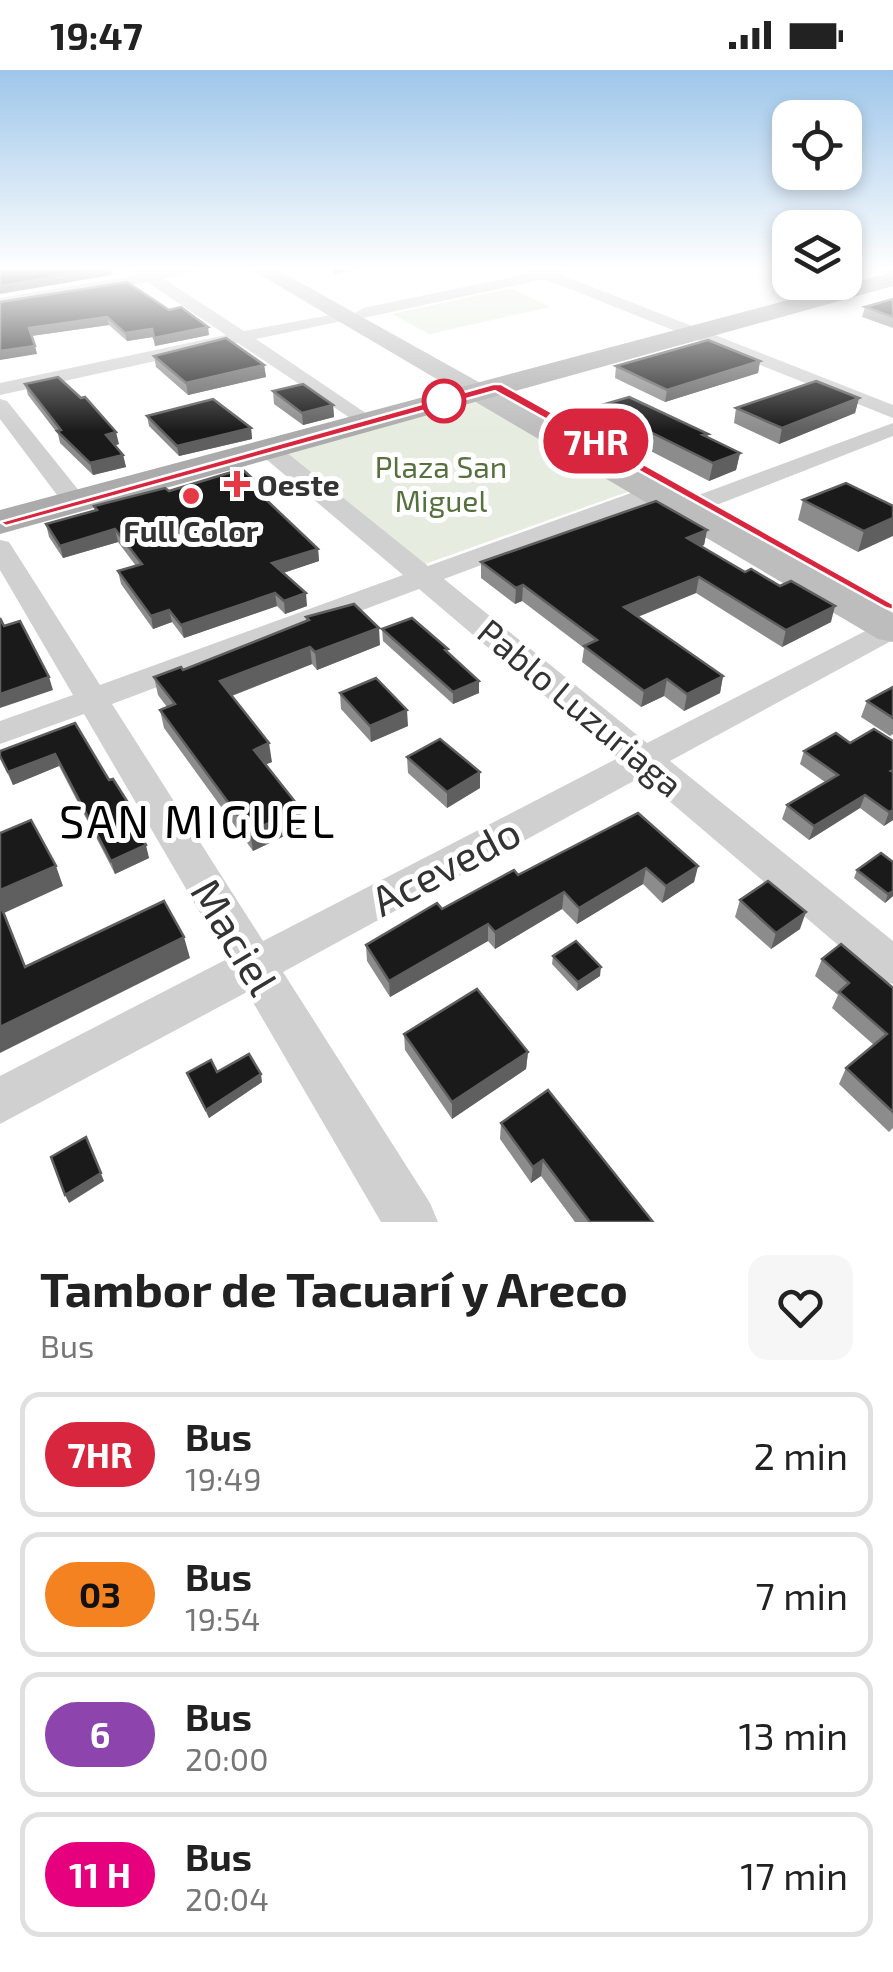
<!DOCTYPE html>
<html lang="en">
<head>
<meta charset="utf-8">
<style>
	:root { --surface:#fff; --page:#f6f6f6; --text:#222; --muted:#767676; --line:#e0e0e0 }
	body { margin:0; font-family:"Exo 2",sans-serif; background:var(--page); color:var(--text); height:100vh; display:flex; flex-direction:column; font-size:38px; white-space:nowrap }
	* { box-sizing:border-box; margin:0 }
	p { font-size:32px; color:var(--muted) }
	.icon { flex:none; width:55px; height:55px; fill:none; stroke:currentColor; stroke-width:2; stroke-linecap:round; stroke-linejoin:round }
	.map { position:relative; height:1152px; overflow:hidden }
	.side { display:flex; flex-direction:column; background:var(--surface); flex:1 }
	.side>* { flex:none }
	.badge { padding:0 20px; border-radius:32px; font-size:35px; line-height:65px }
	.controls { position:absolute; left:772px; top:30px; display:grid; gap:20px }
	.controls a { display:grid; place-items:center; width:90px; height:90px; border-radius:20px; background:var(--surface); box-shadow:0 5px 15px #0003; font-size:50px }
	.map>.badge { position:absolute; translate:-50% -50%; box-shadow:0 0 0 5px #fff }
	.round { display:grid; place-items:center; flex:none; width:105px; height:105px; border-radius:20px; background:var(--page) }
	.overview { display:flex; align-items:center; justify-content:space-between; height:170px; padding:0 40px }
	h1 { font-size:48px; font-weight:700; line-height:75px }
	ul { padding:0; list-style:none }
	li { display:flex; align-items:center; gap:30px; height:125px; margin:0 20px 15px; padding:0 20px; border:5px solid var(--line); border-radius:20px }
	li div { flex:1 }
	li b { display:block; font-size:38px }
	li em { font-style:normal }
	li .badge { min-width:110px; font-weight:700; text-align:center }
	.status { display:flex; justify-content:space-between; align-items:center; height:70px; padding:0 50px; background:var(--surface); direction:ltr }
	.status svg { height:28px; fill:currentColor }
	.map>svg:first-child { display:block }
</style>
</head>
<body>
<div class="status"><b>19:47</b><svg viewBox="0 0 49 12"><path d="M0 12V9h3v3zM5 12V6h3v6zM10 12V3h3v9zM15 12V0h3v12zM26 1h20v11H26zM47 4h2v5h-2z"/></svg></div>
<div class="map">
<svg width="893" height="1152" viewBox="0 0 893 1152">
	<rect width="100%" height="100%" fill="#fff"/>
	<g fill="#e6ecdf">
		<polygon points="511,218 550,237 429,264 392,244"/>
		<polygon points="475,330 630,421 425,494 286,384"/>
	</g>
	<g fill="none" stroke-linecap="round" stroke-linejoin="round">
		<g fill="#d0d0d0" fill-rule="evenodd">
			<polygon points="131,199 203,199 164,209 244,261 347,242 347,250 256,269 379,352 376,356 362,356 238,273 0,325 0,313 226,265 147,212 0,238 0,228 137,205"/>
			<polygon points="527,199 562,199 562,205 893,335 893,348 545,209 363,248 355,243 363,238 531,203"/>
			<polygon points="885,199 893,199 893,203 887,202"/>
			<polygon points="0,329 7,331 84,427 87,432 84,437 66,437 0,349"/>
			<polygon points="893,353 893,366 714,436 696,436 693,431 696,426"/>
			<path d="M268 372 276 374 428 496 645 418H661L665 423 661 428 444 509 647 673 881 553 893 551V570L670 691 893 871V914L878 909 641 707 283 902 430 1133 438 1152H381L247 922 0 1054V1006L227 889 84 644 0 674V651L73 625 0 500V470L9 472 100 615 403 505 260 384 257 379 260 374ZM419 519 618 688 263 871 112 634Z"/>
		</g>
		<polygon fill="#bdbdbd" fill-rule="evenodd" points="250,199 276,199 893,543 893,572 878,569"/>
		<polygon fill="#ababab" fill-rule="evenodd" points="893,202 893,216 0,464 0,440"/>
	</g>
	<g fill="#8c8c8c">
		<polygon points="127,212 209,265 155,276 153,267 127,271 109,255 31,266 37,284 0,232"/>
		<polygon points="893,229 893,258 862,247 865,237"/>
		<polygon points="154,286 264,295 266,307 188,325 156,297"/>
		<polygon points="760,291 758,303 665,332 615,308 616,296"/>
		<polygon points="25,314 119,374 115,375 123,385 126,397 93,405 60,373 58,364 28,325"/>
		<polygon points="273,321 333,335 334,347 303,355 274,334"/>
		<polygon points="859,328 855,343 779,374 734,353 736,338"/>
		<polygon points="598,336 708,364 707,367 740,383 736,400 709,411 596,353"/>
		<polygon points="147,346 251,358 252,369 179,386 149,356"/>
		<polygon points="264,419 266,429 318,479 319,491 283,503 307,536 285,544 277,536 184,568 172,552 153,559 121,514 118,501 136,496 118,472 63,488 49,467 46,454 95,441 94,436 169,421"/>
		<polygon points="803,430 893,436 858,482 798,450"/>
		<polygon points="707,460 704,475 701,476 831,552 782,577 696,523 638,547 723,606 720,623 684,641 664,626 641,637 582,592 584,578 522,531 515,534 481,508 481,492"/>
		<polygon points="306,547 380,575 317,600 312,594 232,626 272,692 266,694 300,738 303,757 253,781 164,658 160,640 167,637 158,625 154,607 183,600 306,552"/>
		<polygon points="382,559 448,583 479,623 453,634 383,571"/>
		<polygon points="893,617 893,664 890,666 861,647 867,631"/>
		<polygon points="340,623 408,656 371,672 341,639"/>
		<polygon points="75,653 109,710 127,731 130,744 128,745 149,788 115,804 59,696 13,715 0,687"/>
		<polygon points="850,673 893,750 884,756 860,738 809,770 782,749 787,735 825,712 800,694 804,681"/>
		<polygon points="407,687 480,702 480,718 447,738 408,703"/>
		<polygon points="698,796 694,812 662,833 643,814 577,854 562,839 495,879 488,871 390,927 367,891 366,875 518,805"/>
		<polygon points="857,800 893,826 885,833 854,808"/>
		<polygon points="740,830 800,859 771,879 735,847"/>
		<polygon points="553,886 600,906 577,921 552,894"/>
		<polygon points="822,889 893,918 893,1058 889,1062 839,1014 846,998 874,975 832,938 838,925 815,906"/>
		<polygon points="404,964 528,982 526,999 452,1049 405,980"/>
		<polygon points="217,1002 262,1012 209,1048 190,1011 187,1003"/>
		<polygon points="501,1053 653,1152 575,1152 541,1106 531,1113 500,1069"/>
	</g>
	<g fill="#5f5f5f">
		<polygon points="103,199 111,199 112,205 0,224 0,216"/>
		<polygon points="334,199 360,199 334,204"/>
		<polygon points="107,247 109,255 31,266 29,258"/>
		<polygon points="208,257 209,265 155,276 154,268"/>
		<polygon points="152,259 153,267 127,271 125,263"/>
		<polygon points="35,276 37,284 0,290 0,281"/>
		<polygon points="760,291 758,303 665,332 667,320"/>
		<polygon points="264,295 266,307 188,325 186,313"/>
		<polygon points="859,328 855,343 779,374 782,358"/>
		<polygon points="333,335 334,347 303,355 302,343"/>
		<polygon points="251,358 252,369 179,386 177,376"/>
		<polygon points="116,362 119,374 109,377 106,365"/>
		<polygon points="740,383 736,400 709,411 713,393"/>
		<polygon points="123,385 126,397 93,405 90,393"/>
		<polygon points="893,448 893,466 858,482 864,461"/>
		<polygon points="115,459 118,472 63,488 60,476"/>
		<polygon points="707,460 704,475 684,483 687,468"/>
		<polygon points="318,479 319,491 274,506 272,493"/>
		<polygon points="699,507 696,523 622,553 624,537"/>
		<polygon points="523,515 522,531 515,534 516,518"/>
		<polygon points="275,523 277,536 184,568 181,555"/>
		<polygon points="306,523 307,536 285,544 284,531"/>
		<polygon points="835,536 831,552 782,577 786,560"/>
		<polygon points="169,540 172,552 153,559 151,546"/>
		<polygon points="379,558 380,575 317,600 315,582"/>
		<polygon points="310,577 312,594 223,629 220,611"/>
		<polygon points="723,606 720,623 684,641 687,624"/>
		<polygon points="49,607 53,620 0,638 0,624"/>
		<polygon points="667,609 664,626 641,637 644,621"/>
		<polygon points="479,611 479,623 453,634 453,622"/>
		<polygon points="407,640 408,656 371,672 370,656"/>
		<polygon points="269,673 272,692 257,698 254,680"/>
		<polygon points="55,684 59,696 13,715 8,702"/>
		<polygon points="480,702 480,718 447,738 447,722"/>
		<polygon points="865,725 860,738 809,770 814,756"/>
		<polygon points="127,731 130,744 125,746 121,733"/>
		<polygon points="300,738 303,757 253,781 250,762"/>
		<polygon points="893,740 893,750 884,756 889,742"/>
		<polygon points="146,775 149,788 115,804 111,791"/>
		<polygon points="56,796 63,816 4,843 0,834 0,820"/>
		<polygon points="698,796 694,812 662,833 666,816"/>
		<polygon points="646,798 643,814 577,854 579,838"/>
		<polygon points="893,821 893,826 885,833 888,824"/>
		<polygon points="564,822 562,839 495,879 495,862"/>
		<polygon points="806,842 800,859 771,879 776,863"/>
		<polygon points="488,854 488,871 390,927 389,911"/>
		<polygon points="184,867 190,888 0,983 0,957"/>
		<polygon points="601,897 600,906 577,921 578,912"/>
		<polygon points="528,982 526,999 452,1049 452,1032"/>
		<polygon points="261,1004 262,1012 209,1048 206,1040"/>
		<polygon points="86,1067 104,1111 69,1133 65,1125"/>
		<polygon points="543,1090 541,1106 531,1113 533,1097"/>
	</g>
	<g fill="#1a1a1a" stroke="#5f5f5f" stroke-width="2.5">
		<polygon points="0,199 103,199 0,216"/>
		<polygon points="127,212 169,240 181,237 208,257 154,268 152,259 125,263 107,247 29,258 35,276 0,281 0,232"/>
		<polygon points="893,229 893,247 865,237"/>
		<polygon points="226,268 264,295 186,313 154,286"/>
		<polygon points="708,270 760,291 667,320 616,296"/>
		<polygon points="58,307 81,328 85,327 116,362 106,365 123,385 90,393 57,361 61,360 25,314"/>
		<polygon points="816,311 859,328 782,358 736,338"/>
		<polygon points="303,314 333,335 302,343 273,321"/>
		<polygon points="629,327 708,364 703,365 740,383 713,393 598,336"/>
		<polygon points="213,329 251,358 177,376 147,346"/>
		<polygon points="242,399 264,419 257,421 318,479 272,493 306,523 284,531 275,523 181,555 169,540 151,546 118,501 142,494 115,459 60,476 46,454 97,440 94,436 165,418 169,421"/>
		<polygon points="846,413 893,436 893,448 864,461 803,430"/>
		<polygon points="656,431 707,460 687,468 745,502 751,499 780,516 791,511 835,536 786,560 699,507 624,537 723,606 687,624 667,609 644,621 584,576 597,570 523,515 516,518 481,492"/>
		<polygon points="354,534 379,558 315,582 310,577 220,611 269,673 254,680 300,738 250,762 160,640 175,634 154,607 181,597 183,600 309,550 306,547"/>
		<polygon points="0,548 4,556 20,551 49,607 0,624"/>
		<polygon points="412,548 448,579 445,580 479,611 453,622 382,559"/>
		<polygon points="376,608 407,640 370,656 340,623"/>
		<polygon points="893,617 893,648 867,631"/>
		<polygon points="75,653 109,710 113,709 127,731 121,733 146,775 111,791 55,684 8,702 0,686 0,681"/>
		<polygon points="874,659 893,671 893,700 891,701 893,702 893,740 889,742 865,725 814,756 787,735 838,705 804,681 836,663 850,673"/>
		<polygon points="440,669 480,702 447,722 407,687"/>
		<polygon points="638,743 698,796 666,816 646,798 579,838 564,822 495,862 488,854 389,911 366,875 437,833 442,839 514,800 518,805"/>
		<polygon points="31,750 56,796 0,820 0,763"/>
		<polygon points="881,783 893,792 893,821 888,824 857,800"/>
		<polygon points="768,811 806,842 776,863 740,830"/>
		<polygon points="164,831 184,867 0,957 0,834 25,897"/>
		<polygon points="576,871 601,897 578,912 553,886"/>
		<polygon points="841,874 893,918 893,1042 846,998 887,964 839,922 849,913 822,889"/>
		<polygon points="477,919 528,982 452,1032 404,964"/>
		<polygon points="249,984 261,1004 206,1040 187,1003 211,990 217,1002"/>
		<polygon points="548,1020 653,1152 590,1152 543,1090 533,1097 501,1053"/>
		<polygon points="86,1067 101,1103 65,1125 51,1087"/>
	</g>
	<linearGradient id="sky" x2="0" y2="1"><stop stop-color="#9ec6ea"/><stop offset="0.55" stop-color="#fff"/><stop offset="1" stop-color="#fff" stop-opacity="0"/></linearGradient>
	<rect width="893" height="361" fill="url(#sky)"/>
	<polygon fill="#d7263d" stroke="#fff" stroke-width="2.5" points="493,314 501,314 893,534 893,540 886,538 495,321 6,456 0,452"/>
	<circle fill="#fff" stroke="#d7263d" stroke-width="5" cx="444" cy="331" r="20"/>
	<g fill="#e63946" stroke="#fff" stroke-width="4">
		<path d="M232 399h10v10h10v10h-10v10h-10v-10h-10v-10h10z"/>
		<circle cx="191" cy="426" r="10"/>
	</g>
	<g text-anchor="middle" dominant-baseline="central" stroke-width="10" stroke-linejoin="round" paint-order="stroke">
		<g font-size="30" fill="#56703f" stroke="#fff">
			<text x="441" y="396">Plaza San<tspan x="441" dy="34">Miguel</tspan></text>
		</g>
		<g font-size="30" font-weight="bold" fill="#333" stroke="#fff" text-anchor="start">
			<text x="257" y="414">Oeste</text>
			<text x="191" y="460" text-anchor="middle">Full Color</text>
		</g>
		<g font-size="35" fill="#333" stroke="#fff">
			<text transform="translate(581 637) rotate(40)">Pablo Luzuriaga</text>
		</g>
		<g font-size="42" fill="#333" stroke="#fff">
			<text transform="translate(445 795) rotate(-28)">Acevedo</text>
			<text transform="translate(236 866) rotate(59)">Maciel</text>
		</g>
		<g font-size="45" letter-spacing="2.5" fill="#000" stroke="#fff">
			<text x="198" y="750">SAN MIGUEL</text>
		</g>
	</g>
</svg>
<div class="controls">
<a><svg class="icon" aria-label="locate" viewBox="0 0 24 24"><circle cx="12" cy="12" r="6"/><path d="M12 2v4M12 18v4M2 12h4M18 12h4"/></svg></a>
<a><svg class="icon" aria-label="layers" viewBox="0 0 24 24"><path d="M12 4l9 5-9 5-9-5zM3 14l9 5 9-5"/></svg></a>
</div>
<b class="badge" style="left:596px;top:371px;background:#d7263d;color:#fff">7HR</b>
</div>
<section class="side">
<div class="overview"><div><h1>Tambor de Tacuarí y Areco</h1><p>Bus</p></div><a class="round"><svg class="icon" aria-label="heart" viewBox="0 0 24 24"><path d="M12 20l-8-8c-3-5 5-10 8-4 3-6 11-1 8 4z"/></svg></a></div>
<ul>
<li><span class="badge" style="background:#d7263d;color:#fff">7HR</span><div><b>Bus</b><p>19:49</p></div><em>2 min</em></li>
<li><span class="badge" style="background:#f58220;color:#111">03</span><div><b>Bus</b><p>19:54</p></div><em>7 min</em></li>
<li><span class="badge" style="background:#8e44ad;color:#fff">6</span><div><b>Bus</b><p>20:00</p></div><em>13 min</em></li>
<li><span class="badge" style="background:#e6007e;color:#fff">11 H</span><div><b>Bus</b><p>20:04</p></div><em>17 min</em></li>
</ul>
</section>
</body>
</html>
